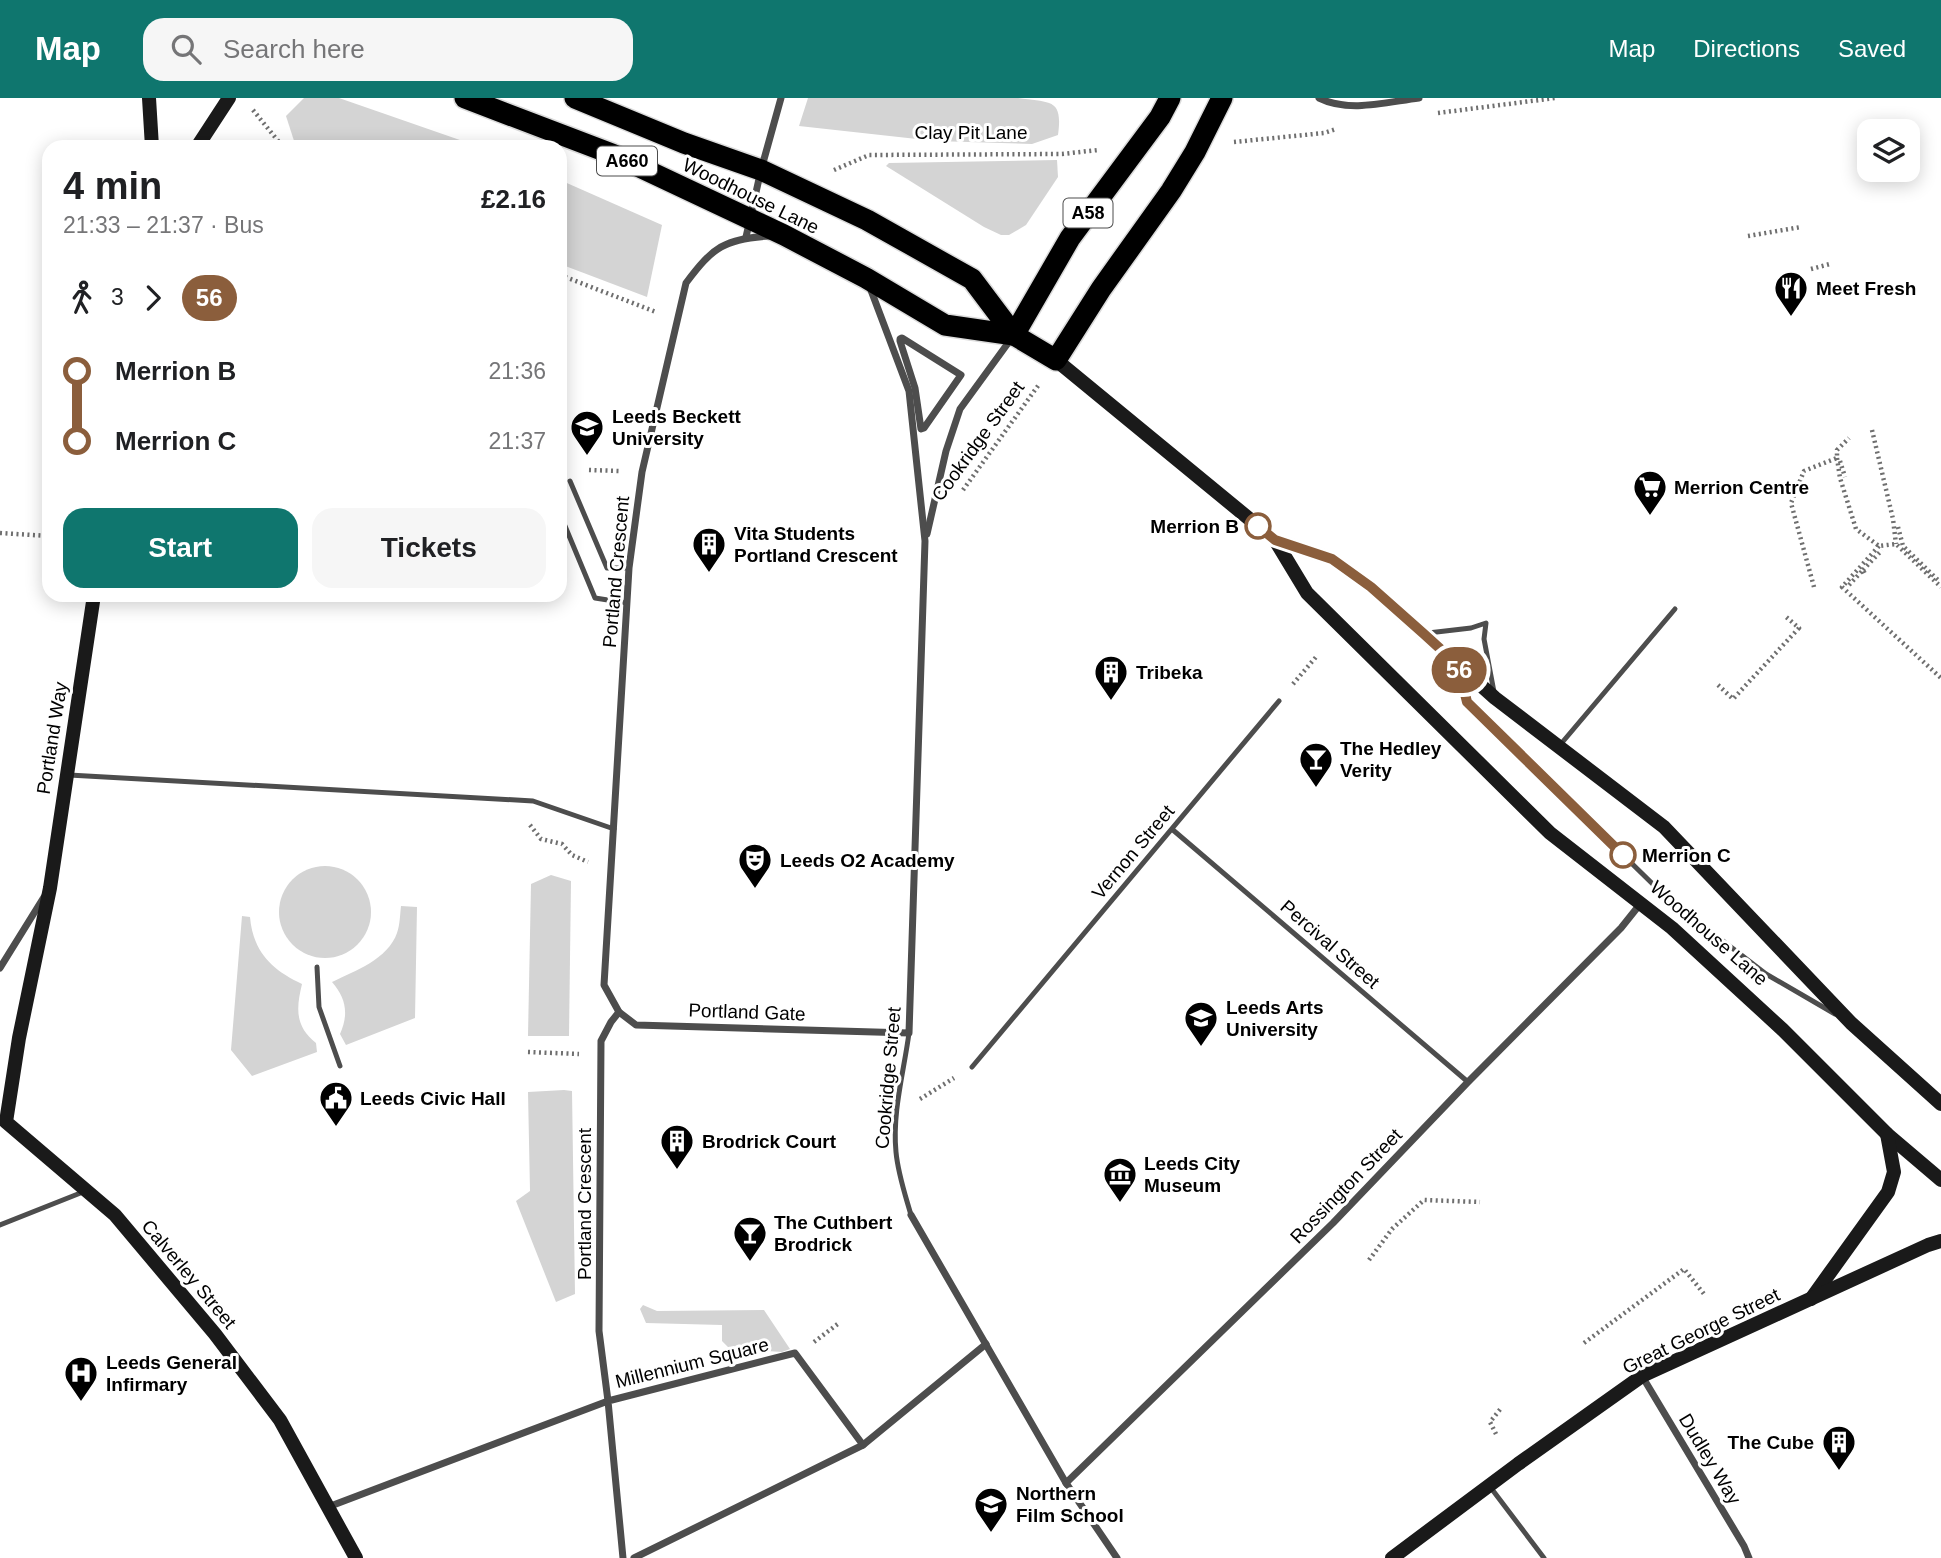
<!DOCTYPE html>
<html lang="en">
<head>
<meta charset="utf-8">
<style>
	:root { --surface:#fff; --page:#f6f6f6; --text:#202124; --muted:#757577; --accent:#0f766e }
	body { margin:0; font-family:Arial,sans-serif; background:var(--page); color:var(--text); height:100vh; display:flex; flex-direction:column; font-size:26px; white-space:nowrap }
	* { box-sizing:border-box; margin:0 }
	p { font-size:23px; color:var(--muted) }
	.icon { flex:none; width:38px; height:38px; fill:none; stroke:currentColor; stroke-width:2; stroke-linecap:round; stroke-linejoin:round }
	.map { position:relative; flex:1; overflow:hidden }
	.drawer { position:absolute; left:42px; top:42px; width:525px; height:462px; display:flex; flex-direction:column; background:var(--surface); border-radius:21px; box-shadow:0 4px 18px #0003 }
	.drawer>* { flex:none }
	.badge { padding:0 14px; border-radius:23px; font-size:24px; line-height:46px }
	.controls { position:absolute; left:1857px; top:21px; display:grid; gap:14px }
	.controls a { display:grid; place-items:center; width:63px; height:63px; border-radius:14px; background:var(--surface); box-shadow:0 4px 18px #0003; font-size:35px }
	.map>.badge { position:absolute; translate:-50% -50%; box-shadow:0 0 0 4px #fff }
	.legs { display:flex; align-items:center; gap:10px; height:77px; padding:0 21px; font-size:23px }
	.legs p { margin-inline-start:auto }
	.headline { display:flex; align-items:center; justify-content:space-between; height:119px; padding:0 21px }
	h1 { font-size:38px; font-weight:800; line-height:52px }
	.cta { display:flex; gap:14px; margin-top:auto; padding:14px 21px }
	.cta a { flex:1; height:80px; border-radius:21px; background:var(--accent); color:#fff; font-size:28px; font-weight:800; line-height:80px; text-align:center }
	.cta a+a { background:var(--page); color:var(--text) }
	ul { padding:0 21px; list-style:none }
	li { display:flex; align-items:center; gap:24px; height:70px; font-size:26px }
	li i { display:grid; place-items:center; width:10px; height:100%; margin:0 9px; background:currentColor }
	li i::after { content:''; width:18px; height:18px; margin:-9px; border:5px solid; border-radius:50%; background:var(--surface) }
	li p { margin-inline-start:auto }
	li:first-child i { background:linear-gradient(#0000 50%,currentColor 0) }
	li:last-child i { background:linear-gradient(currentColor 50%,#0000 0) }
	header { display:flex; align-items:center; gap:42px; box-sizing:border-box; height:98px; padding:0 35px; background:var(--accent); color:#fff }
	header strong { font-size:33px }
	nav { display:flex; gap:38px; margin-inline-start:auto; font-size:24px }
	.search { width:490px; height:63px; background:var(--page); display:flex; align-items:center; gap:18px; box-sizing:border-box; padding:0 24px; border-radius:21px; color:var(--muted); font-size:26px }
	.map>svg:first-child { display:block }
</style>
</head>
<body>
<header>
<strong>Map</strong>
<div class="search"><svg class="icon" aria-label="search" viewBox="0 0 24 24"><circle cx="10" cy="10" r="6"/><path d="M15 15l6 6"/></svg>Search here</div>
<nav><a>Map</a><a>Directions</a><a>Saved</a></nav>
</header>
<div class="map">
<svg width="1941" height="1460" viewBox="0 0 1941 1460">
	<rect width="100%" height="100%" fill="#fff"/>
	<g fill="#d4d4d4">
		<polygon points="304,0 339,0 480,49 296,49 286,18"/>
		<path d="M808 0H1018C1051 5 1063 0 1058 37L1032 46 935 43 799 28Z"/>
		<polygon points="1057,62 1058,79 1026,127 1009,137 1001,137 984,129 886,68 889,65"/>
		<polygon points="560,82 662,127 647,199 560,166"/>
		<circle cx="325" cy="814" r="46"/>
		<polygon points="551,777 571,783 569,938 528,938 531,786"/>
		<path d="M401 808 417 809 415 920 346 947 340 936C349 916 346 900 332 884 355 873 388 861 397 835 400 827 400 816 401 808Z"/>
		<path d="M242 818 250 819C253 854 272 872 302 886 296 911 295 928 316 945L317 954 252 978 231 952Z"/>
		<polygon points="564,992 572,993 575,1196 556,1204 516,1103 530,1093 528,994"/>
		<polygon points="643,1207 657,1213 764,1212 790,1251 782,1254 767,1253 750,1258 729,1250 722,1243 722,1227 646,1225 640,1211"/>
	</g>
	<g fill="none" stroke-linecap="round" stroke-linejoin="round">
		<defs>
			<g id="highway">
				<polyline points="465,0 612,56 784,137 866,180 945,227 1014,237"/>
				<polyline points="575,0 684,45 761,72 867,122 972,181 1014,237 1056,262 1101,191 1171,93 1195,54 1222,0"/>
				<polyline points="1014,237 1070,140 1160,19 1170,0"/>
			</g>
		</defs>
		<use href="#highway" stroke="#dbdbdb" stroke-width="24"/>
		<g stroke="#6f6f6f" stroke-width="4.5" stroke-dasharray="2 3.5" stroke-linecap="butt">
			<polyline points="253,12 283,49"/>
			<polyline points="1438,15 1555,0"/>
			<polyline points="1234,44 1324,35 1336,31"/>
			<polyline points="834,72 869,57 1062,56 1098,52"/>
			<polyline points="1748,138 1801,129"/>
			<polyline points="1811,171 1830,166"/>
			<polyline points="560,177 656,214"/>
			<polyline points="1872,332 1893,421 1896,446"/>
			<polyline points="1837,360 1840,380 1856,431 1879,448 1896,446 1941,489"/>
			<polyline points="1840,363 1845,379"/>
			<polyline points="589,372 619,373"/>
			<polyline points="963,392 1040,285"/>
			<polyline points="1898,429 1903,448 1940,484"/>
			<polyline points="0,435 49,438"/>
			<polyline points="1879,448 1842,489 1941,580"/>
			<polyline points="1863,472 1882,452"/>
			<polyline points="1849,487 1863,472 1866,478"/>
			<polyline points="1814,489 1791,405 1804,373 1837,360 1837,352 1849,340"/>
			<polyline points="1293,586 1316,559"/>
			<polyline points="1718,587 1733,601 1799,530 1785,518"/>
			<polyline points="530,727 541,741 562,746 572,757 588,764"/>
			<polyline points="528,954 579,956"/>
			<polyline points="920,1001 954,980"/>
			<polyline points="1369,1162 1392,1131 1424,1102 1480,1104"/>
			<polyline points="814,1244 839,1225"/>
			<polyline points="1584,1245 1684,1171 1704,1196"/>
			<polyline points="1496,1336 1490,1324 1502,1309"/>
		</g>
		<g stroke="#4d4d4d" stroke-width="5">
			<polyline points="570,383 607,470 629,470"/>
			<polyline points="560,416 595,500 627,505"/>
			<polyline points="1428,535 1471,530 1486,525 1484,541 1494,594"/>
			<polyline points="1459,574 1467,604 1667,800 1766,876 1835,916"/>
			<polyline points="1560,647 1675,511"/>
			<polyline points="69,677 533,703 614,731"/>
			<polyline points="1173,732 1468,984"/>
			<polyline points="317,869 319,909 340,968"/>
			<path d="M909 935C904 973 892 1015 896 1054 898 1076 905 1096 911 1117"/>
			<polyline points="972,969 1279,603"/>
			<polyline points="0,1127 83,1094"/>
			<polyline points="1491,1390 1544,1460"/>
		</g>
		<g stroke="#4d4d4d" stroke-width="7">
			<path d="M1319 0C1349 15 1387 4 1419 0"/>
			<path d="M769 138C724 141 713 149 686 185L642 374 629 470 604 887 619 914 636 927 909 935 925 443 909 293 869 187"/>
			<polyline points="746,139 761,72 781,0"/>
			<polygon points="902,240 961,277 924,330 921,331 915,290 900,243 900,241"/>
			<polyline points="927,436 946,353 960,311 1011,241"/>
			<polyline points="0,870 44,799"/>
			<polyline points="911,1117 1066,1385 1117,1460"/>
			<polyline points="1642,1278 1744,1448 1749,1460"/>
			<polyline points="1066,1385 1333,1125 1468,984 1621,830 1641,805"/>
			<polyline points="328,1409 608,1303 599,1233 601,943 611,924 619,914"/>
			<polyline points="623,1460 608,1303 795,1255 863,1347"/>
			<polyline points="634,1460 863,1347 986,1246"/>
		</g>
		<g stroke="#1a1a1a" stroke-width="14">
			<polyline points="149,0 152,49"/>
			<polyline points="197,49 229,0"/>
			<polyline points="1056,262 1275,442 1307,495 1550,735 1672,830 1783,932 1887,1036 1941,1082"/>
			<polyline points="1275,442 1332,461 1371,489 1495,600 1664,729 1851,925 1941,1006"/>
			<polyline points="94,497 50,790 19,940 6,1024 115,1117 215,1236 280,1322 356,1460"/>
			<polyline points="1811,1201 1888,1094 1894,1074 1887,1036"/>
			<polyline points="1392,1460 1518,1366 1642,1278 1928,1147 1941,1143"/>
		</g>
		<use href="#highway" stroke="#000" stroke-width="21"/>
	</g>
	<g fill="none" stroke-linecap="round" stroke-linejoin="round">
		<defs>
			<polyline id="line-1" points="1258,428 1275,442 1332,461 1371,489 1424,536 1458,567 1467,604 1623,757"/>
		</defs>
		<use href="#line-1" stroke="#fff" stroke-width="16"/>
		<use href="#line-1" stroke="#8b5e3c" stroke-width="10"/>
	</g>
	<defs>
		<symbol id="restaurant-pin" viewBox="-11 -11 22 30"><path d="M0 17L-7.5 6A9.5 9.5 0 1 1 7.5 6Z" fill="#000" stroke="#fff"/><path d="M-5-6h1v4h1v-4h1v4h1v-4h1v5L-1.5 .5V6h-2V.5L-5-1ZM5-6V6H3V1.5H1.5Q1.5-4 5-6Z" fill="#fff"/></symbol>
		<symbol id="university-pin" viewBox="-11 -11 22 30"><path d="M0 17L-7.5 6A9.5 9.5 0 1 1 7.5 6Z" fill="#000" stroke="#fff"/><path d="M0-5L7-2L0 1L-7-2ZM-4 1L0 2.5L4 1V4Q0 6-4 4Z" fill="#fff"/></symbol>
		<symbol id="supermarket-pin" viewBox="-11 -11 22 30"><path d="M0 17L-7.5 6A9.5 9.5 0 1 1 7.5 6Z" fill="#000" stroke="#fff"/><path d="M-6-5.5h2.5l.6 2H6L4.5 2H-2.5L-4.4-4H-6ZM-1.5 3.2a1.3 1.3 0 1 0 .1 0ZM3 3.2a1.3 1.3 0 1 0 .1 0Z" fill="#fff"/></symbol>
		<symbol id="building-pin" viewBox="-11 -11 22 30"><path d="M0 17L-7.5 6A9.5 9.5 0 1 1 7.5 6Z" fill="#000" stroke="#fff"/><path d="M-4-6H4V6H1V3H-1V6H-4ZM-2.5-4.3h1.7v1.8h-1.7ZM.8-4.3h1.7v1.8H.8ZM-2.5-1h1.7V.8h-1.7ZM.8-1h1.7V.8H.8Z" fill="#fff"/></symbol>
		<symbol id="bar-pin" viewBox="-11 -11 22 30"><path d="M0 17L-7.5 6A9.5 9.5 0 1 1 7.5 6Z" fill="#000" stroke="#fff"/><path d="M-6-5H6L.8 .8V4.5H3.5V6h-7V4.5H-.8V.8Z" fill="#fff"/></symbol>
		<symbol id="theatre-pin" viewBox="-11 -11 22 30"><path d="M0 17L-7.5 6A9.5 9.5 0 1 1 7.5 6Z" fill="#000" stroke="#fff"/><path d="M-5-5.5Q0-4 5-5.5V0Q5 5 0 6Q-5 5-5 0ZM-3.3-2.5H-1v1.5H-3.3ZM1-2.5H3.3v1.5H1ZM-2.8 1Q0 5.5 2.8 1Z" fill="#fff"/></symbol>
		<symbol id="civic-pin" viewBox="-11 -11 22 30"><path d="M0 17L-7.5 6A9.5 9.5 0 1 1 7.5 6Z" fill="#000" stroke="#fff"/><path d="M-.6-6.5H3V-4.5H.6V-3L4-1V1h2V6H-6V1h2V-1L-.6-3ZM-1.2 2.5V6h2.4V2.5Z" fill="#fff"/></symbol>
		<symbol id="museum-pin" viewBox="-11 -11 22 30"><path d="M0 17L-7.5 6A9.5 9.5 0 1 1 7.5 6Z" fill="#000" stroke="#fff"/><path d="M0-6L6-3V-2H-6V-3ZM-5-1h2V3h-2ZM-1-1h2V3h-2ZM3-1h2V3H3ZM-6 4H6V6H-6Z" fill="#fff"/></symbol>
		<symbol id="hospital-pin" viewBox="-11 -11 22 30"><path d="M0 17L-7.5 6A9.5 9.5 0 1 1 7.5 6Z" fill="#000" stroke="#fff"/><path d="M-5-5h3v3.5h4V-5h3V5h-3V1.5h-4V5h-3Z" fill="#fff"/></symbol>
	</defs>
	<g fill-rule="evenodd">
		<use href="#restaurant-pin" x="1772" y="171" width="38" height="52"/>
		<use href="#university-pin" x="568" y="310" width="38" height="52"/>
		<use href="#supermarket-pin" x="1631" y="370" width="38" height="52"/>
		<use href="#building-pin" x="690" y="427" width="38" height="52"/>
		<use href="#building-pin" x="1092" y="555" width="38" height="52"/>
		<use href="#bar-pin" x="1297" y="642" width="38" height="52"/>
		<use href="#theatre-pin" x="736" y="743" width="38" height="52"/>
		<use href="#university-pin" x="1182" y="901" width="38" height="52"/>
		<use href="#civic-pin" x="317" y="981" width="38" height="52"/>
		<use href="#building-pin" x="658" y="1024" width="38" height="52"/>
		<use href="#museum-pin" x="1101" y="1057" width="38" height="52"/>
		<use href="#bar-pin" x="731" y="1116" width="38" height="52"/>
		<use href="#hospital-pin" x="62" y="1256" width="38" height="52"/>
		<use href="#building-pin" x="1820" y="1325" width="38" height="52"/>
		<use href="#university-pin" x="972" y="1387" width="38" height="52"/>
	</g>
	<g fill="#fff" stroke="#8b5e3c" stroke-width="3.5">
		<circle cx="1258" cy="428" r="12"/>
		<circle cx="1623" cy="757" r="12"/>
	</g>
	<g text-anchor="middle" dominant-baseline="central" stroke-width="6" stroke-linejoin="round" paint-order="stroke">
		<g fill="#fff" stroke="#4c4c4c" stroke-width="2">
			<rect x="597" y="48.5" width="60" height="29" rx="5"/>
			<rect x="1063.5" y="100.5" width="49" height="29" rx="5"/>
		</g>
		<g font-size="18" font-weight="bold" fill="#000">
			<text x="627" y="63">A660</text>
			<text x="1088" y="115">A58</text>
		</g>
		<g font-size="19" fill="#000" stroke="#fff">
			<text x="971" y="34">Clay Pit Lane</text>
			<text transform="translate(751 98) rotate(26)">Woodhouse Lane</text>
			<text transform="translate(978 343) rotate(-54)">Cookridge Street</text>
			<text transform="translate(616 474) rotate(-85)">Portland Crescent</text>
			<text transform="translate(52 640) rotate(-81)">Portland Way</text>
			<text transform="translate(1133 754) rotate(-50)">Vernon Street</text>
			<text transform="translate(1709 835) rotate(41)">Woodhouse Lane</text>
			<text transform="translate(1330 846) rotate(41)">Percival Street</text>
			<text transform="translate(747 914) rotate(2)">Portland Gate</text>
			<text transform="translate(888 980) rotate(-85)">Cookridge Street</text>
			<text transform="translate(1346 1088) rotate(-46)">Rossington Street</text>
			<text transform="translate(584 1106) rotate(-90)">Portland Crescent</text>
			<text transform="translate(189 1176) rotate(50)">Calverley Street</text>
			<text transform="translate(1701 1233) rotate(-26)">Great George Street</text>
			<text transform="translate(692 1265) rotate(-14)">Millennium Square</text>
			<text transform="translate(1710 1361) rotate(59)">Dudley Way</text>
		</g>
		<g font-size="19" font-weight="bold" fill="#000" stroke="#fff" text-anchor="start">
			<text x="1816" y="190">Meet Fresh</text>
			<text x="612" y="318">Leeds Beckett<tspan x="612" dy="22">University</tspan></text>
			<text x="1674" y="389">Merrion Centre</text>
			<text x="734" y="435">Vita Students<tspan x="734" dy="22">Portland Crescent</tspan></text>
			<text x="1136" y="574">Tribeka</text>
			<text x="1340" y="650">The Hedley<tspan x="1340" dy="22">Verity</tspan></text>
			<text x="780" y="762">Leeds O2 Academy</text>
			<text x="1226" y="909">Leeds Arts<tspan x="1226" dy="22">University</tspan></text>
			<text x="360" y="1000">Leeds Civic Hall</text>
			<text x="702" y="1043">Brodrick Court</text>
			<text x="1144" y="1065">Leeds City<tspan x="1144" dy="22">Museum</tspan></text>
			<text x="774" y="1124">The Cuthbert<tspan x="774" dy="22">Brodrick</tspan></text>
			<text x="106" y="1264">Leeds General<tspan x="106" dy="22">Infirmary</tspan></text>
			<text x="1814" y="1344" text-anchor="end">The Cube</text>
			<text x="1016" y="1395">Northern<tspan x="1016" dy="22">Film School</tspan></text>
		</g>
		<g font-size="19" font-weight="bold" fill="#000" stroke="#fff" text-anchor="end">
			<text x="1239" y="428">Merrion B</text>
			<text x="1642" y="757" text-anchor="start">Merrion C</text>
		</g>
	</g>
</svg>
<div class="controls">
<a><svg class="icon" aria-label="layers" viewBox="0 0 24 24"><path d="M12 4l9 5-9 5-9-5zM3 14l9 5 9-5"/></svg></a>
</div>
<b class="badge" style="left:1459px;top:572px;background:#8b5e3c;color:#fff">56</b>
<section class="drawer">
<div class="headline"><div><h1>4 min</h1><p>21:33 – 21:37 · Bus</p></div><b>£2.16</b></div>
<div class="legs"><svg class="icon" aria-label="walk" viewBox="0 0 24 24"><circle cx="13" cy="4" r="2"/><path d="M13 8l-2 6 4 7M11 14l-3 7M7 12l3-4h3l4 4"/></svg>3<svg class="icon" aria-label="forward" viewBox="0 0 24 24"><path d="M9 5l7 7-7 7"/></svg><b class="badge" style="background:#8b5e3c;color:#fff">56</b></div>
<ul>
<li><i style="color:#8b5e3c"></i><b>Merrion B</b><p>21:36</p></li>
<li><i style="color:#8b5e3c"></i><b>Merrion C</b><p>21:37</p></li>
</ul>
<div class="cta"><a>Start</a><a>Tickets</a></div>
</section>
</div>
</body>
</html>
